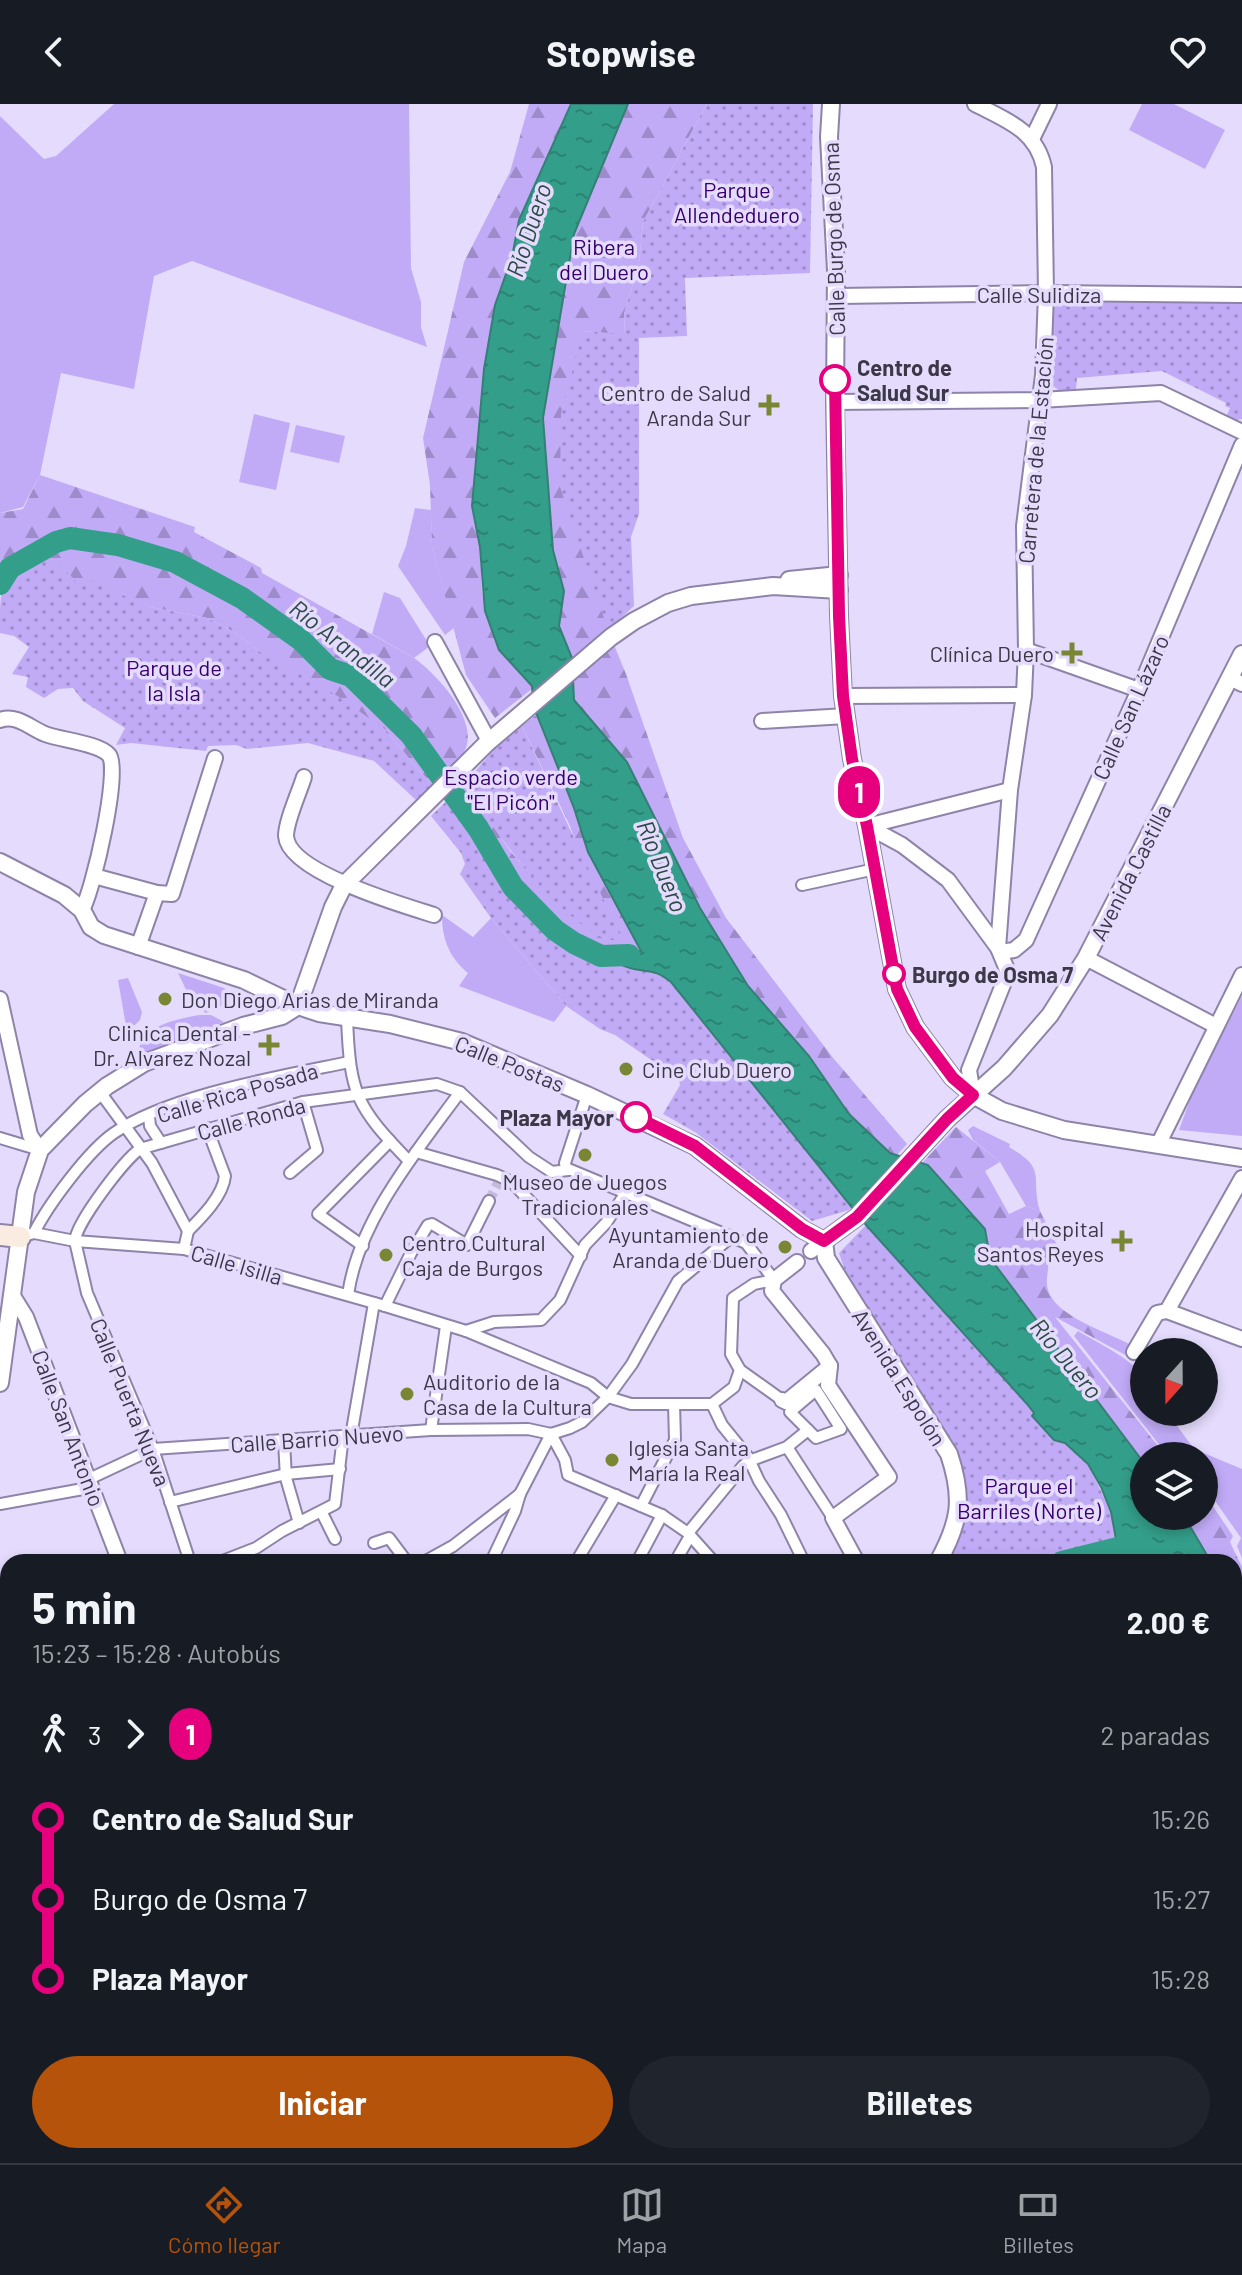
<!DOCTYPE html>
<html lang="es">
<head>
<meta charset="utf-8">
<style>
	:root { --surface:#171b24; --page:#20242c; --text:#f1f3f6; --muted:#9ea1a6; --line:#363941; --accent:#b45309 }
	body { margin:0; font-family:Barlow,sans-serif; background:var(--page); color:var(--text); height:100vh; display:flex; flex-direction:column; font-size:30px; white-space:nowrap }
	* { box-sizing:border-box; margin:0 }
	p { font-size:26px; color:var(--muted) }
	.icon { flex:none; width:44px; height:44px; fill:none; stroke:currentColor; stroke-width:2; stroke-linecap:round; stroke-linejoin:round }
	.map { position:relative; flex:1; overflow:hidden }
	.side { position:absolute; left:0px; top:1450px; width:1242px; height:610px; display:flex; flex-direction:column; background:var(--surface); border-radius:24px 24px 0 0; box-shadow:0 4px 12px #0003 }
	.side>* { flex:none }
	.badge { padding:0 16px; border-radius:26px; font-size:28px; line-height:52px }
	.needle { width:52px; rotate:201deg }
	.buttons { position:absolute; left:1130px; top:1234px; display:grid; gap:16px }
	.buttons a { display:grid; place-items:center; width:88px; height:88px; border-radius:50%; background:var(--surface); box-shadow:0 4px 12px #0003; font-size:40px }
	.map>.badge { position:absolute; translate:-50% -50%; box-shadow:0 0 0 4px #fff }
	.legs { display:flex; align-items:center; gap:12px; height:88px; padding:0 32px; font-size:26px }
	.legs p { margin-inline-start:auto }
	.headline { display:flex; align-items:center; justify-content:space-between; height:136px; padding:0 32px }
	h1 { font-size:44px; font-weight:700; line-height:60px }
	.button { display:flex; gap:16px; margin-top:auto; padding:16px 32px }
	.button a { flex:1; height:92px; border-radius:48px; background:var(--accent); color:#fff; font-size:32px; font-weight:700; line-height:92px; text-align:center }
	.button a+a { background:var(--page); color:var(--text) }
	ul { padding:0 32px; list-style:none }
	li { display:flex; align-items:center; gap:28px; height:80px; font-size:30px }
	li i { display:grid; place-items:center; width:12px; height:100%; margin:0 10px; background:currentColor }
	li i::after { content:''; width:20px; height:20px; margin:-10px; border:6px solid; border-radius:50%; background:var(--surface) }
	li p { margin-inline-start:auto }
	li:first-child i { background:linear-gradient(#0000 50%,currentColor 0) }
	li:last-child i { background:linear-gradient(currentColor 50%,#0000 0) }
	header { display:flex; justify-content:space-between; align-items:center; height:104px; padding:0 32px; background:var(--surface); font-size:36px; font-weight:700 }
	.tabs { display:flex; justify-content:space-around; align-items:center; height:112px; border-top:2px solid var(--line); background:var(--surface); font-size:22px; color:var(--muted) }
	.tabs a { display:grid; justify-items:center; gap:4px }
	.tabs .selected { color:var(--accent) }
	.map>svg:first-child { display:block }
</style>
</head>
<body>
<header><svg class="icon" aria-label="back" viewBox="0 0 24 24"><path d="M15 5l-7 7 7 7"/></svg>Stopwise<svg class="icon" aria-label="heart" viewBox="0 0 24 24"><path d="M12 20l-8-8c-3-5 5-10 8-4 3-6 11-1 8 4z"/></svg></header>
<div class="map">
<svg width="1242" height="2059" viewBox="0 0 1242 2059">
	<defs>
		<pattern id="forest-firs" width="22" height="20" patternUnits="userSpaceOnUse" patternTransform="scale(2)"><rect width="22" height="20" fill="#c1abf7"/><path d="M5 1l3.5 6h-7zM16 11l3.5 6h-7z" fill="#9e8cca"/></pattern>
		<pattern id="park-dots" width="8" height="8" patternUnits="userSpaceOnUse" patternTransform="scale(2)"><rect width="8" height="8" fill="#c1abf7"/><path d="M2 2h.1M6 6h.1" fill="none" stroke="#9e8cca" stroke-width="1.8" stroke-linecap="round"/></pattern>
		<pattern id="water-ripples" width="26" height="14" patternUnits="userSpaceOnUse" patternTransform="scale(2)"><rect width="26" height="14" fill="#339e8a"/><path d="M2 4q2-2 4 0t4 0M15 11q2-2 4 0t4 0" fill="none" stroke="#2c8273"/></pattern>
	</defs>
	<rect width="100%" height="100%" fill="#e5dcfd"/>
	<g fill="#c1abf7">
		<polygon points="114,0 409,0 411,164 421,198 421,223 427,243 192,157 154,172 134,285 61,269 40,371 23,403 0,409 0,12 44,55 56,52"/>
		<polygon points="1142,0 1174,0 1225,26 1205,65 1129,26"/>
		<polygon points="254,310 290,319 276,386 239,378"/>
		<polygon points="296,321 345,332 339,359 290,348"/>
		<polygon points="415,404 431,406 432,443 454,524 445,531 398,462 406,442"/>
		<polygon points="384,488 400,494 430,542 414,554 372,530"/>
		<path d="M442 811 473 833 491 814 566 902 554 918 459 882 468 869C449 853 442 835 442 811Z"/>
		<polygon points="178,869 224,884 232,891 230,898 206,909 193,900"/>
		<polygon points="128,874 142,908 140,916 135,921 126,922 118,876"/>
		<polygon points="1242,892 1242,1032 1179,1026 1194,985"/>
		<path d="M200 911H211L224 918 140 953C132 924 179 914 200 911Z"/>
		<path d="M973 1022 1010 1040 1009 1043C1048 1066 1030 1071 1040 1107L1026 1102 1000 1058 973 1036 968 1026Z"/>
		<path d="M1078 1227C1094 1237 1138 1257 1144 1276 1147 1285 1144 1299 1144 1308H1167L1194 1345 1242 1365V1454L1237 1442 1241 1434 1204 1381V1352H1168L1074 1232Z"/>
		<polygon points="1234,1859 1242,1864 1242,1989 1234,1993"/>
		<polygon points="1036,2052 1153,2052 1156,2059 1020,2059"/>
	</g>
	<g fill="url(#forest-firs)">
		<polygon points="529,0 571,0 519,116 512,153 495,201 484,265 472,402 480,443 482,488 499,546 532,582 532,585 495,614 466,571 432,443 430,381 423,334 464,158 510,68"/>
		<polygon points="628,0 707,0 643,118 639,159 624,210 625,231 583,227 608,526 626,570 683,734 726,814 834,955 907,1040 897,1051 890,1049 849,1010 809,952 748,882 700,804 627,658 574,596 572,554 559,522 564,487 553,446 543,314 574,130"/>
		<path d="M40 371 195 423 194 428 261 464 262 469 414 554C437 570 481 618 464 648 457 660 443 670 433 680L419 667 386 626 260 548 234 528 207 514 150 503 78 479 42 446 10 464 0 480V409L23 405Z"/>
		<polygon points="536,611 574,704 588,748 642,848 606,848 601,852 574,839 555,826 513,783 478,724 454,690 464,680 511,748 538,779 603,834 624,837 580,751 570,722 522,622"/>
		<path d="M956 1023 1000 1058 985 1067 1009 1110 1026 1102 1040 1107 1058 1143 1046 1149C1052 1164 1044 1172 1048 1186 1056 1213 1108 1228 1131 1241V1254L1055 1213 1166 1352H1144V1359L990 1154 985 1125 928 1061 922 1059Z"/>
		<polygon points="1204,1389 1233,1432 1230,1438 1242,1463 1242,1527 1234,1505 1234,1458 1211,1458 1184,1412 1204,1412"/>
	</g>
	<g fill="url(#park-dots)">
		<polygon points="707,0 813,0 810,169 685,174 687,232 639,234 639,410 631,433 634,502 608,526 560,383 561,309 583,227 625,230 624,210 639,159 643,118"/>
		<polygon points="1242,196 1242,315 1236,316 1226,313 1230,304 1225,302 1226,299 1162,267 1077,274 1076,285 1060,287 1050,280 1050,208 1056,198"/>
		<path d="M42 445 78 479 86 475 150 503 207 514 234 528 260 548 336 591 386 626 419 667 433 680 416 696 374 657 308 639 247 645 236 641 208 642 206 647 131 639 116 641 125 624 83 597 73 584 58 585 44 594 26 583 28 573 12 570 29 543 14 532 0 529C0 475 0 474 42 445Z"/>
		<path d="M522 622C556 694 588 767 625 838 617 836 607 836 601 833 544 800 500 733 464 680L499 640Z"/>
		<path d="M454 690C490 742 519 807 577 840 594 849 614 860 632 865 644 868 633 864 644 865 654 866 664 873 671 878L852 1103 849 1106 812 1117 695 1028 663 1010 680 981 679 975 615 931 600 925 566 902 491 814 460 770 465 760 461 749 431 712Z"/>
		<path d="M866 1121 1027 1300 1054 1336 1065 1339 1088 1360 1111 1408 1116 1435 1111 1458H946C967 1421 970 1398 959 1356L846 1170 839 1149Z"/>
	</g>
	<g fill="url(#water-ripples)" stroke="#367f76" stroke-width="2">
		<path d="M571 0H628L574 130 543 314 553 446 564 487 559 522 572 554 574 596 627 658 700 804 748 882 809 952 849 1010 890 1049 928 1061 985 1125 990 1154 1144 1359V1412H1184L1211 1458H1111L1116 1435 1111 1408 1101 1383 1088 1360 1065 1339 1054 1336 1032 1312 1034 1309 1027 1300 866 1121 671 878C654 865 652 869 634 865 623 863 612 856 601 852L606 848 641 847 588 748 574 704 533 601 532 582 499 546 485 507 480 443 472 402 484 265 495 201 512 153 519 116Z"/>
		<polygon points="1234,1505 1242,1527 1242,1771 1234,1752"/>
	</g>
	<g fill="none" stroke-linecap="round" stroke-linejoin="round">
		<g stroke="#339e8a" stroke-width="22">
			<polyline points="0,480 10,464 56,438 70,434 118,441 175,458 242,494 301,536 330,565 351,572 411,631 478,724 513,783 555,826 574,839 601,852 629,851"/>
			<polyline points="1062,1458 1142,1438"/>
			<polyline points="0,1715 8,1717"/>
		</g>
		<polyline stroke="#c3bbd9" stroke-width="10" stroke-dasharray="10 5" stroke-linecap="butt" points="489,1097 499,1077"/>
		<defs>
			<g id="pedestrian">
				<polyline points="802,781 875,765"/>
				<path d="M347 914C350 991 356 1002 409 1057"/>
				<polyline points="100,988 152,1059 188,1127 184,1145"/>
				<polyline points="149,1012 150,1022 161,1039"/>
				<polyline points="0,1034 40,1046"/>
				<polyline points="416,1048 497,1071 512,1078 581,1152"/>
				<polyline points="290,1069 317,1046 303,998"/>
				<path d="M188 1127C202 1113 223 1092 225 1072L207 1024"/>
				<path d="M34 1129C48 1101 88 1047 114 1029 169 991 282 972 349 958"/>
				<polyline points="20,1133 34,1129 75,1137 184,1145 385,1202 466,1227 591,1279 608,1293 631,1300 712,1300 734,1283 740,1266 731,1250 733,1194 754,1180 774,1176 746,1139 566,1064 565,1059 587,991"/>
				<polyline points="363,1142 318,1110 390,1037"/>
				<path d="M348 1191C358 1117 417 1047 460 988"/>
				<polyline points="385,1202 411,1149 428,1121 432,1120 467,1141 489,1097"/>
				<polyline points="466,1227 494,1218 541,1216 560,1196 585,1141 606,1119 625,1090"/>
				<polyline points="740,1266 782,1296"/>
				<polygon points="816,1286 841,1325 816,1334 790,1308"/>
				<polyline points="712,1300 722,1321 748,1353 759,1377 781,1411 804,1458"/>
				<polyline points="431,1326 446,1222"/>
				<polyline points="551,1330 565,1356 568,1371 662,1411 688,1429 714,1458"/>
				<polyline points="351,1332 374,1199"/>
				<polyline points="284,1337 286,1374 299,1419"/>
				<polyline points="787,1343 833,1414"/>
				<polyline points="89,1375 153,1345 431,1326 528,1325 551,1330 570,1324 582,1318 608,1293 632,1260 678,1177 731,1133"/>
				<polyline points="170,1398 286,1370 340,1365"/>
				<polyline points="0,1400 83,1385 91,1381"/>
				<polyline points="641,1402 675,1336 674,1300"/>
				<polyline points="322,1409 335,1435"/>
				<polyline points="688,1429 743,1362 749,1357 787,1343 808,1326"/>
				<polyline points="374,1439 389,1434 407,1458"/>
				<path d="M190 1458 153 1345 87 1189 75 1137C76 1119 124 1056 140 1045L303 998 437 980 460 988 529 1053 552 1068 568 1066"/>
				<polyline points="220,1458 256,1444 282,1427 335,1400 343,1332"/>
				<polyline points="424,1458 453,1442 520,1390 551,1330"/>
				<polyline points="491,1458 515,1407 520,1390"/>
				<polyline points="576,1458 616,1391"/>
				<polyline points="637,1458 662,1411"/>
				<polyline points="675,1458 690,1432"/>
				<polyline points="0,1598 8,1597"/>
			</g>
			<g id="minor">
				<polyline points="1032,35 1049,0"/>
				<polyline points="837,192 1046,189 1242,191"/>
				<polyline points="835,298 1040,296 1161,289 1242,328"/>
				<polyline points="435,538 489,637"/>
				<polyline points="1026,546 1139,586"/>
				<polyline points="1230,574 1242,580"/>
				<polyline points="843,592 1024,591"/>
				<path d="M0 616C17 610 30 624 45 630 60 636 99 639 109 651 121 666 93 787 82 806"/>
				<polyline points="762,617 846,612"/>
				<path d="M304 673C299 689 286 717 286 732 288 768 405 802 434 811"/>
				<polyline points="867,722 902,741 948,776 998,844"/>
				<polyline points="867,722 1010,686"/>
				<polyline points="94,772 157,789 172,790 215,654"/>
				<polyline points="138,843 157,789"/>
				<polyline points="1000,848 1014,846 1026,836 1139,586 1242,341"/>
				<polyline points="1086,854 1216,922"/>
				<polyline points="0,895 30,1031 40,1046"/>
				<path d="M973 991 969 966 1008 868 998 844 1010 686 1024 591 1026 546 1024 422 1043 271 1046 189 1044 63C1036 26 1006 16 975 0"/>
				<polyline points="1158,1041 1242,871"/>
				<polyline points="811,1147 824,1137"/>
				<polyline points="797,1158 774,1176 772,1187 823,1250 830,1262"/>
				<polyline points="13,1192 26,1213 120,1458"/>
				<polyline points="1167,1207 1242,1235"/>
				<polyline points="1134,1248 1157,1209 1167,1207 1242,1074"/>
				<polyline points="830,1262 828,1281 889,1373 833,1414 857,1458"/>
				<polyline points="782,1296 786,1298 830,1262"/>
				<polyline points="0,1547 8,1545"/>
				<polyline points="0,1662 8,1663"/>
				<polyline points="0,1817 8,1814"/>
				<polyline points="0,1837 3,1991 0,2021"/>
				<polyline points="217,2052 218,2059"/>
				<polyline points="315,2052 320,2059"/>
				<polyline points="881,2052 897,2059"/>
				<polyline points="46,2059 46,2052"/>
				<polyline points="946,2059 963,2052"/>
			</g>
			<g id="tertiary">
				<polyline points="831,0 829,33 836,166 835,298 839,512 843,592 852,655 867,722 897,885 915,923 953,974 973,991 1002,1007 1064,1026 1242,1054"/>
				<polyline points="789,476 839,471"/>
				<polyline points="0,758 64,791 82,806 91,823 104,831 244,876 298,902 319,909 390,920 462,938 587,991 695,1042 802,1125 824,1137"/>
				<polyline points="298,902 333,803 344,781 486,640 611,533 634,517 668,499 691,492 773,482 839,486"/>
				<polyline points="824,1137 857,1113 947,1015 1004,964 1050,911 1086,854 1242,550"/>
				<path d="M824 1137 826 1154 949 1350C964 1395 960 1418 938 1458"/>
				<polyline points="0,1279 26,1088 40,1046 85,1000 107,982 144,959 243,922 282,912 298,902"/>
				<polyline points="1164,2052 1167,2059"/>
			</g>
			<polyline id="secondary" points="0,1131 20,1133"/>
		</defs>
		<use href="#pedestrian" stroke="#8e83a8" stroke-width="14"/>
		<use href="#minor" stroke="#8e83a8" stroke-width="18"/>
		<use href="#tertiary" stroke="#8e83a8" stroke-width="20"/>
		<use href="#secondary" stroke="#8e83a8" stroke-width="24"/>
		<use href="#pedestrian" stroke="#fff" stroke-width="10"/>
		<use href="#minor" stroke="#fff" stroke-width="14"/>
		<use href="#tertiary" stroke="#fff" stroke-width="16"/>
		<use href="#secondary" stroke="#fbece1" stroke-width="20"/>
		<g stroke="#5a5568" stroke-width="4" stroke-dasharray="14 14" stroke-linecap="butt">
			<polyline points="1234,1958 1242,1955"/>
			<polyline points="1011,2059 1026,2052"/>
		</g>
	</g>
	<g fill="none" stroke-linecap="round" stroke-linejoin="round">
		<defs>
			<polyline id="line-1" points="636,1013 695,1042 802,1125 824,1137 857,1113 947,1015 973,991 953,974 915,923 897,885 867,722 852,655 843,592 839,512 835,276"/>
		</defs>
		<use href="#line-1" stroke="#fff" stroke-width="18"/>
		<use href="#line-1" stroke="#e6007e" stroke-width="12"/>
	</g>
	<g fill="#fff" stroke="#e6007e" stroke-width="4">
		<circle cx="835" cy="276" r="14"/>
		<circle cx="894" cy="870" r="10"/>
		<circle cx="636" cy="1013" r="14"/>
	</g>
	<g fill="#798634" stroke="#e5dcfd" stroke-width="3">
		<path d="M765 289h8v8h8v8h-8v8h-8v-8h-8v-8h8z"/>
		<path d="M1068 537h8v8h8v8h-8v8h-8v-8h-8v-8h8z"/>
		<circle cx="165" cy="895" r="8"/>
		<path d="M265 929h8v8h8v8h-8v8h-8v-8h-8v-8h8z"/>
		<circle cx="626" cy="965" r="8"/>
		<circle cx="585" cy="1051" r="8"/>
		<path d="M1118 1125h8v8h8v8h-8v8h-8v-8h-8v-8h8z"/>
		<circle cx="785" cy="1143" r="8"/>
		<circle cx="386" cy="1151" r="8"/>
		<circle cx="407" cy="1290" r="8"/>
		<circle cx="612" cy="1356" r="8"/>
	</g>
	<g text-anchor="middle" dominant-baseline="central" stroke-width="7" stroke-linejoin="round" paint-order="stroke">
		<g font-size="22" fill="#38006d" stroke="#e5dcfd">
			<text x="737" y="85">Parque<tspan x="737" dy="25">Allendeduero</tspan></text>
			<text x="604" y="142">Ribera<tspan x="604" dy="25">del Duero</tspan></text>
			<text x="174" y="563">Parque de<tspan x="174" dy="25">la Isla</tspan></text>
			<text x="511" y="672">Espacio verde<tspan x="511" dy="25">"El Picón"</tspan></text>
			<text x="1029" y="1381">Parque el<tspan x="1029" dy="25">Barriles (Norte)</tspan></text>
		</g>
		<g font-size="22" fill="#3c3848" stroke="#e5dcfd">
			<text transform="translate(833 135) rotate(-92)">Calle Burgo de Osma</text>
			<text x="1039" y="190">Calle Sulidiza</text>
			<text transform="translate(1035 346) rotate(-85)">Carretera de la Estación</text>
			<text transform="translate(1130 603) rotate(-66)">Calle San Lázaro</text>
			<text transform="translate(1130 768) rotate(-63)">Avenida Castilla</text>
			<text transform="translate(510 959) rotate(22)">Calle Postas</text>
			<text transform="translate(237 988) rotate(-16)">Calle Rica Posada</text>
			<text transform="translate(251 1014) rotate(-15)">Calle Ronda</text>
			<text transform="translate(237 1160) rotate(16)">Calle Isilla</text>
			<text transform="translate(900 1273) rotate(58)">Avenida Espolón</text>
			<text transform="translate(131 1298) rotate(68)">Calle Puerta Nueva</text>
			<text transform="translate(69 1324) rotate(69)">Calle San Antonio</text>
			<text transform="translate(317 1334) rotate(-4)">Calle Barrio Nuevo</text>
		</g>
		<g font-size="22" font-weight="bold" fill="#3c3848" stroke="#e5dcfd" text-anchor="start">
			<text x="857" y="263">Centro de<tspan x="857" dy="25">Salud Sur</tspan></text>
			<text x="912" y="870">Burgo de Osma 7</text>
			<text x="614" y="1013" text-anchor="end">Plaza Mayor</text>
		</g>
		<g font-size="22" fill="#3c3848" stroke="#e5dcfd" text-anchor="end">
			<text x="751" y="288">Centro de Salud<tspan x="751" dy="25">Aranda Sur</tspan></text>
			<text x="1054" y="549">Clínica Duero</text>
			<text x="181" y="895" text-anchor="start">Don Diego Arias de Miranda</text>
			<text x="251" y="928">Clinica Dental -<tspan x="251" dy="25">Dr. Alvarez Nozal</tspan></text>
			<text x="642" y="965" text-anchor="start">Cine Club Duero</text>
			<text x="585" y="1077" text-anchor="middle">Museo de Juegos<tspan x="585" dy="25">Tradicionales</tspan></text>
			<text x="1104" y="1124">Hospital<tspan x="1104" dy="25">Santos Reyes</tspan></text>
			<text x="769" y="1130">Ayuntamiento de<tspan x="769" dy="25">Aranda de Duero</tspan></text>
			<text x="402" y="1138" text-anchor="start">Centro Cultural<tspan x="402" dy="25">Caja de Burgos</tspan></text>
			<text x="423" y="1277" text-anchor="start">Auditorio de la<tspan x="423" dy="25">Casa de la Cultura</tspan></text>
			<text x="628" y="1343" text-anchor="start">Iglesia Santa<tspan x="628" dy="25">María la Real</tspan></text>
		</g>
		<g font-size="24" font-style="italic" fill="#2b4b44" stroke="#e5dcfd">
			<text transform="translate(528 126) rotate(-72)">Río Duero</text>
			<text transform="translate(343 539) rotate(38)">Río Arandilla</text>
			<text transform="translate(663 762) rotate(68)">Río Duero</text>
			<text transform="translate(1067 1254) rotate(50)">Río Duero</text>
		</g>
	</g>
</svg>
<div class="buttons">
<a><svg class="needle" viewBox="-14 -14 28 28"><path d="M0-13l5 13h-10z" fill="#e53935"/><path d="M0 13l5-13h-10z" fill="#9ea1a6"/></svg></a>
<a><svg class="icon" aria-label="layers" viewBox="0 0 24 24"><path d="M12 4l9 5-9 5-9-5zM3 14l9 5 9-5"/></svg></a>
</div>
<b class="badge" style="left:859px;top:688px;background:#e6007e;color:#fff">1</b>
<section class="side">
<div class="headline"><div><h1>5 min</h1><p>15:23 – 15:28 · Autobús</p></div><b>2.00 €</b></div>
<div class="legs"><svg class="icon" aria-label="walk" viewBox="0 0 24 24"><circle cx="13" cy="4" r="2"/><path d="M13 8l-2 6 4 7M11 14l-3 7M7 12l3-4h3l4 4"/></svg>3<svg class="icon" aria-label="forward" viewBox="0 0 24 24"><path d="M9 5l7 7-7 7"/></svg><b class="badge" style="background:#e6007e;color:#fff">1</b><p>2 paradas</p></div>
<ul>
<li><i style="color:#e6007e"></i><b>Centro de Salud Sur</b><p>15:26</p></li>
<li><i style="color:#e6007e"></i><span>Burgo de Osma 7</span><p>15:27</p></li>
<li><i style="color:#e6007e"></i><b>Plaza Mayor</b><p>15:28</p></li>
</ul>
<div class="button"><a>Iniciar</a><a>Billetes</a></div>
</section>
</div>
<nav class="tabs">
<a class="selected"><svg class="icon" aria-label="directions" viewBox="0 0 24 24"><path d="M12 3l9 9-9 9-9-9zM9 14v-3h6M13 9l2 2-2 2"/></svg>Cómo llegar</a>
<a><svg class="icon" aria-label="map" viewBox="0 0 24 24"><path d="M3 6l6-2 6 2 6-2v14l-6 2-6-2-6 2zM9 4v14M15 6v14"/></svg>Mapa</a>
<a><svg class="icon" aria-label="tickets" viewBox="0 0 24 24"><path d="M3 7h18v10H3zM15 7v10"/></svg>Billetes</a>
</nav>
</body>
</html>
